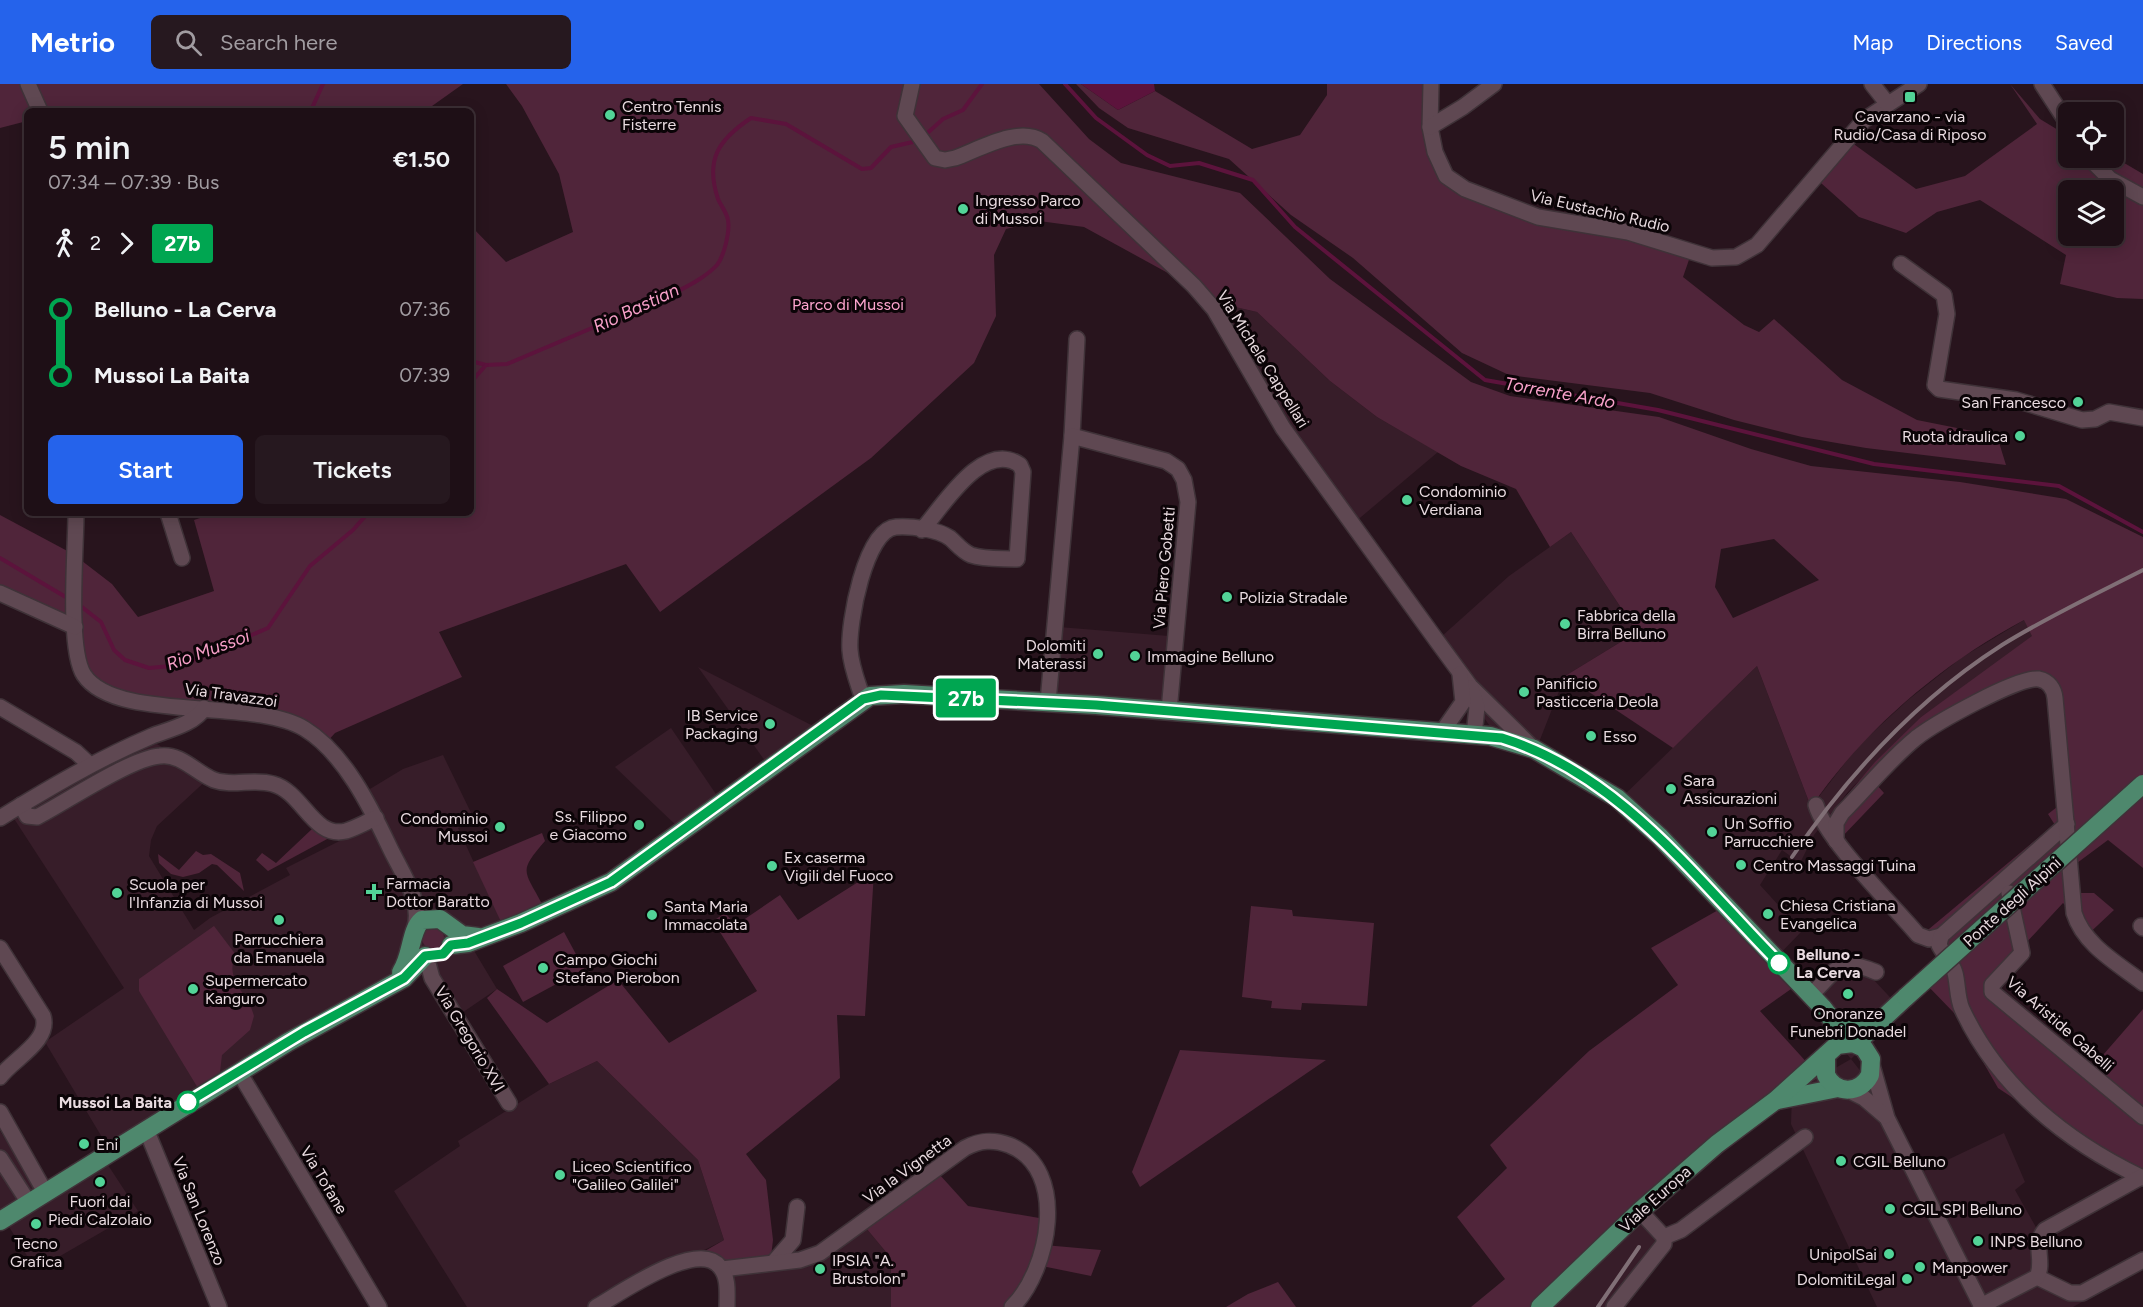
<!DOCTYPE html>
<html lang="en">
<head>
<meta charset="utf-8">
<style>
	:root { --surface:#1e0f16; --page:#26181f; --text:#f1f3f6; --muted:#a19ca1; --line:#3c2f35; --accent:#2563eb }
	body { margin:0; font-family:Figtree,sans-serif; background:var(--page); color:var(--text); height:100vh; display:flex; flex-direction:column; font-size:22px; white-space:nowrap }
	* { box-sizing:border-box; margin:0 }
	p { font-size:20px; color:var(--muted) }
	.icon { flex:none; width:33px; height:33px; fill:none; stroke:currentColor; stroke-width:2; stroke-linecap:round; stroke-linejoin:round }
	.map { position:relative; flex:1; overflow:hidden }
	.side { position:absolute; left:24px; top:24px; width:450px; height:408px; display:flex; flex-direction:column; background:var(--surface); border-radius:9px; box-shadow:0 3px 15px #0003,0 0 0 2px var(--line) }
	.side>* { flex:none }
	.badge { padding:0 12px; border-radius:4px; font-size:21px; line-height:39px }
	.controls { position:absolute; left:2058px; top:18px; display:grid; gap:12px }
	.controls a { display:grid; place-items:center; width:66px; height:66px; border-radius:9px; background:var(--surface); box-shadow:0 3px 15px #0003,0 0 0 2px var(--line); font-size:30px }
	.map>.badge { position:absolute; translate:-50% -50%; box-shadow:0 0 0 3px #fff }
	.legs { display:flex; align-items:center; gap:9px; height:66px; padding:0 24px; font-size:20px }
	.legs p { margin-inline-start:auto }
	.overview { display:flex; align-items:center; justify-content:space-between; height:102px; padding:0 24px }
	h1 { font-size:33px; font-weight:600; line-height:45px }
	.button { display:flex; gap:12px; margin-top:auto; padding:12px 24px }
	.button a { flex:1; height:69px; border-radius:9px; background:var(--accent); color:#fff; font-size:24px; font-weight:600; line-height:69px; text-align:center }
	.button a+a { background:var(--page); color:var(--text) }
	ul { padding:0 24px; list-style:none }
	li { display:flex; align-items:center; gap:21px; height:66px; font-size:22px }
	li i { display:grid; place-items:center; width:9px; height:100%; margin:0 8px; background:currentColor }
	li i::after { content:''; width:15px; height:15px; margin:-8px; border:4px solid; border-radius:50%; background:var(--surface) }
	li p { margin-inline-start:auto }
	li:first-child i { background:linear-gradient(#0000 50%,currentColor 0) }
	li:last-child i { background:linear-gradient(currentColor 50%,#0000 0) }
	header { display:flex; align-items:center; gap:36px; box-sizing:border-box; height:84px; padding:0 30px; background:var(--accent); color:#fff }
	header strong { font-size:28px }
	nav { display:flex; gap:33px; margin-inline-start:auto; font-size:21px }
	.search { width:420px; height:54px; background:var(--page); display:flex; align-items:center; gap:15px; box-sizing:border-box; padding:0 21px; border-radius:9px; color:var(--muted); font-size:22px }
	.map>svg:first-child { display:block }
</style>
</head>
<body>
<header>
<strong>Metrio</strong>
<div class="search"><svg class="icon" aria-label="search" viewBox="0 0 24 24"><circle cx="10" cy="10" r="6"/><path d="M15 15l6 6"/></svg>Search here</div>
<nav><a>Map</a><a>Directions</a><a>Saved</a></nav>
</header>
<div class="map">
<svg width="2143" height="1223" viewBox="0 0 2143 1223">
	<rect width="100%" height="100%" fill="#28141d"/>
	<g fill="#371d29">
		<polygon points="1235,223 1257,228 1330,297 1377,333 1438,368 1348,444 1215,237"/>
		<polygon points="1571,448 1637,548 1565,592 1534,671 1502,659 1432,561 1509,492"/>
		<polygon points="2143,476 1921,633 1848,708 1814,751 1800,779 1782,766 1760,801 1802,847 1769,881 1617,718 1757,582 1811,723 1858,662 1908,616 1961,574 2024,536"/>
		<polygon points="1059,543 1181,553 1174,631 1052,622"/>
		<polygon points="698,583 817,644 768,681"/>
		<polygon points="671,644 720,716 681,746 615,683"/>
		<polygon points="150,656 211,692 157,742 151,756 149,772 194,846 210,834 290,791 286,784 375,739 360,711 403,685 443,671 475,737 458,744 505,846 470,860 497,905 453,935 423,883 112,1070 45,958 124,904 11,730"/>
		<polygon points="1844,864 1901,925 1851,975 1873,1003 1920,1089 2004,1049 2025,1098 2015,1106 2037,1145 2037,1197 2082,1218 2073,1223 1877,1223 1791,1040 1792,1009 1851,975 1800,911"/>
		<polygon points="597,977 698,1076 724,1156 593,1223 467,1223 394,1107 460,1062 458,1057 549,1000"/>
		<polygon points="0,1047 43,1114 104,1075 138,1127 36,1186 6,1138 0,1141"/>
		<polygon points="1640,1133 1668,1163 1623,1223 1549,1223"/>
		<polygon points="866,1144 891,1174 891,1223 730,1223 727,1189 770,1181"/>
	</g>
	<g fill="#50253a" fill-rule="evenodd">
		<polygon points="0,0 463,0 425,27 27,27 27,37 0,44"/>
		<path d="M506 0H1039L1089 55 1121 79 1240 109 1330 195 1471 298 1510 312 1659 333 1751 365 1811 382 1960 398 2066 415 2143 453V784L2108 756 2073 782 2075 809H2094L2114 826 2082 856 2071 827 2063 819 1989 899 2090 986 2143 925V1092L2058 1044 1998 1004 1956 931 1926 900 1949 880 1923 850 2038 754 2043 761 2060 749 2048 730 2070 713 2062 629 2042 605 2029 602 1957 633 1918 658 1876 700 1884 709 1840 755 1825 737 1875 678 1921 633 2032 552 2024 536C1940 581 1865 645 1811 723L1757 582 1673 664 1565 592 1637 548 1571 448 1550 463 1516 405 1461 382 1377 333 1330 297 1257 228 1235 223 1215 237 1177 194 1084 143 1039 137 1006 145 994 171 996 232 974 279 871 374 660 528 626 480 439 548 462 593 335 649 326 659 310 643 113 609 84 585 72 538 0 507V431L73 470 112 500 138 533 214 507 194 436 215 429H471V142L506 178 573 148 559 90 522 22ZM1774 455 1819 496 1733 534 1715 503 1721 465Z"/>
		<path d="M1076 0H1081L1118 26 1155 7 1252 65 1300 51 1327 11V0H1427C1428 14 1430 69 1436 77 1461 117 1640 157 1691 170L1683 193 1744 241 1759 248 1774 235 1842 296 1917 336 1997 352 2006 381 1866 364 1802 353 1734 336 1650 309 1509 291 1462 269 1353 174 1291 131 1229 75 1128 44 1099 24Z"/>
		<path d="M2010 0 2040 35 2068 52V74L2114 73 2143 90V215L2117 214 2060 200 2066 171 1980 116 1937 128 1906 149 1859 133 1812 91 1844 53 1916 105 1965 92 2037 40ZM2068 106H2114V152H2068Z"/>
		<polygon points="312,745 329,754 268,787 256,776 262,769 276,779"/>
		<path d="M542 749 545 757C518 788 524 786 542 820L501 838 473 778Z"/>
		<polygon points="196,767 203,771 211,770 240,789 244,807 217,781 212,780 199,789 183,793 171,790 159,779 158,770 179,786"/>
		<polygon points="874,788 865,932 837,931 840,994 746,1070 766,1096 773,1156 770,1181 727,1189 698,1171 724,1156 698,1076 597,977 549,1000 487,914 497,905 547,939 618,896 669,959 757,907 713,837 725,829 736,841 780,811 798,836"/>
		<polygon points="1251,822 1292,826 1293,832 1374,839 1367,922 1302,919 1301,926 1271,924 1272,917 1242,913"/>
		<polygon points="1720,825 1749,861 1791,905 1760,927 1820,993 1728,1042 1549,1223 1471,1223 1505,1195 1457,1133 1507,1084 1490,1061 1589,967 1678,901 1651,864"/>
		<path d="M214 842 236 871C223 895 249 910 254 932L250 946 222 971 218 1005 204 1014 139 907V895Z"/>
		<circle cx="433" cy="854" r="11"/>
		<polygon points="564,848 584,885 523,918 503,882"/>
		<polygon points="1180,966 1326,976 1140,1103 1132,1088"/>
		<polygon points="939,1090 968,1122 1045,1135 1044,1161 1101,1166 1091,1192 1037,1181 1008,1223 891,1223 891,1174 866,1144"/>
		<polygon points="1278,1198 1296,1223 1226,1223 1248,1210"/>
	</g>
	<polygon fill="#5c133c" points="1081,0 1154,0 1155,7 1118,26"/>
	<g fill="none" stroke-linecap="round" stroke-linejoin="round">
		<g stroke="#5c133c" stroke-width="4">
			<polyline points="1065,0 1096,34 1147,71 1170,82 1199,79 1253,96 1295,143 1485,296 1658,326 1874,380 2059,402 2143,448"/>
			<polyline points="308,27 312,24 323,0"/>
			<polyline points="923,53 943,35 963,26 982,0"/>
			<path d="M471 277 486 281 507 280 670 211C686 203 705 194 717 181 724 172 730 148 728 136 727 129 721 122 718 115 705 76 718 56 751 34L786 40 862 85 871 84 891 63 917 57"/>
			<polyline points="471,298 486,281"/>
			<polyline points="0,474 69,515"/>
			<polyline points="78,520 101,538 114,566 125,576 149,584 182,581 268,544 310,482 353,446 368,429"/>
		</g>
		<defs>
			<g id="minor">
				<polyline points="28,0 40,27"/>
				<path d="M912 0 905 32 935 74 945 76 955 74C980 65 1018 42 1042 57L1194 202 1214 225 1283 344 1437 557 1470 602 1534 665"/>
				<polyline points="1431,0 1430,43 1435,68 1446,92 1465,105 1538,133 1628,148 1712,174 1736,173 1757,161 1864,36 1919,0"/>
				<polyline points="1872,0 1887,19"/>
				<polyline points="2042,0 2068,40"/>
				<polyline points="1430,43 1463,23 1494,0"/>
				<polyline points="2089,74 2110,95 2143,113"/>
				<polyline points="1901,180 1944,211 1947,230 1935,301 1939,305 2016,316 2082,336 2095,335 2109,328 2143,334"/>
				<polyline points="1072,352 1077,255"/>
				<path d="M76 429C76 464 67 565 84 591 116 639 254 613 305 645 344 669 370 722 389 762 401 788 424 818 414 846"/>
				<polyline points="168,429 182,474"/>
				<polyline points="0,509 75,543"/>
				<polyline points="1471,604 1477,623 1474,651"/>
				<path d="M863 615C858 599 851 583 850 566 848 540 865 445 896 443 912 442 937 445 950 454 957 460 962 467 971 471 985 476 1003 474 1017 475L1023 388 1020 381C983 355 943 422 922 446"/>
				<polyline points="1048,618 1072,352 1166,377 1178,385 1184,396 1188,418 1169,627"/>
				<polyline points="0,623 76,668 90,681"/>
				<polyline points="1442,648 1463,618 1460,590"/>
				<path d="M21 721 27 732 37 733C66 718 131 674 160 672 181 669 196 689 214 696 233 703 254 694 273 700 303 708 313 755 346 747 356 744 366 738 376 734"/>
				<path d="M1816 721C1826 756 1892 820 1918 851L1929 855 1941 852 2067 740"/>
				<path d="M0 734C49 704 98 675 152 652 167 646 195 640 204 624"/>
				<path d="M1836 757V739L1842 729C1866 705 1889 676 1916 654 1934 640 2018 592 2039 595 2049 597 2054 605 2055 614L2074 829C2084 861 2117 879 2143 899"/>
				<polyline points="2009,809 2022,869 1992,901 1992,908 2143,1033"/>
				<polyline points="2141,842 2143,844"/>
				<path d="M1941 852 1939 861C1944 871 1952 878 1955 889 1958 900 1957 914 1962 925 1998 1003 2067 1058 2143 1094"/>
				<path d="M0 864 43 932C51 957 13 975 0 993"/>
				<polyline points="426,872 432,894 509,1019"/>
				<path d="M1811 911C1839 884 1837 872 1876 888"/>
				<polyline points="1872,981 1887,1034 1982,1223"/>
				<polyline points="239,988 379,1223"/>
				<polyline points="1848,1006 1864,1014 1885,1032"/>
				<polyline points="0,1028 45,1108"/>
				<polyline points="146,1045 219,1223"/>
				<polyline points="0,1074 29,1119"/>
				<polyline points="1664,1153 1681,1146 1805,1053"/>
				<polyline points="774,1178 793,1156 797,1123"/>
				<path d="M722 1185 800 1176 820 1169 965 1064C980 1056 993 1055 1009 1061 1070 1085 1049 1187 1012 1223"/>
				<polyline points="2037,1193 2070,1209 2082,1209 2143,1176"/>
				<path d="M1981 1222 2037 1193C2045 1177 2032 1161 2045 1146L2141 1093"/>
				<path d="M596 1223C619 1210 698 1154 720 1183 729 1193 727 1210 727 1223"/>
				<polyline points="1614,1223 1664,1160 1664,1153 1640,1127"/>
			</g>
			<g id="major">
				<polyline points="451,861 468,859 521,839 611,798 870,612 904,610 1096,621 1490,652 1534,665 1617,714 1660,753 1823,924 1850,959"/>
				<path d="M401 888C412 872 410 846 422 836L440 835 462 851 478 853"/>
				<path d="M1831 933C1850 940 1863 940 1882 935"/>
				<polyline points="1853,959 1865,951 1906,913"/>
				<polyline points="1778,1016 1838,1004"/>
				<polyline points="0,1137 288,958 404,894 425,872"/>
				<path d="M1540 1223 1640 1127 1717 1060 1776 1016 1837 961 1853 959 1864 964 1871 975 1870 991C1860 1010 1836 1011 1826 991V973"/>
			</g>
		</defs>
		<use href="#minor" stroke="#3f3238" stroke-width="18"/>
		<use href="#major" stroke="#3f3238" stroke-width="21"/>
		<use href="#minor" stroke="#5f4852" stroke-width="15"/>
		<use href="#major" stroke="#4e886d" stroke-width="18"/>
		<g stroke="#806f76" stroke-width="4">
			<path d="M1792 773C1849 689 1916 616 2002 561 2047 533 2096 510 2143 486"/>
			<polyline points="1598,1223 1639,1163"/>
		</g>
		<defs>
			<polyline id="major-bridge" points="1906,913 2143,700"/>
		</defs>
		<use href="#major-bridge" stroke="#3f3238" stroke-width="21" stroke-linecap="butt"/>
		<use href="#major-bridge" stroke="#4e886d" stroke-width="18"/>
	</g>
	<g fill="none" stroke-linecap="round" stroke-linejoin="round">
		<defs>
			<path id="line-1" d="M188 1018 304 948 404 894 425 872 443 870 451 861 468 859 521 839 611 798 863 615 881 611 1096 621 1502 654C1621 691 1695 794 1779 879"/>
		</defs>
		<use href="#line-1" stroke="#fff" stroke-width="14"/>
		<use href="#line-1" stroke="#00a651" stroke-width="9"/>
	</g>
	<g fill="#52d397" stroke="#0b0407" stroke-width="2">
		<rect x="1904" y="7" width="12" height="12" rx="3"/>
		<circle cx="610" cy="31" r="6"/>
		<circle cx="963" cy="125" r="6"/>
		<circle cx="2078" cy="318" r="6"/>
		<circle cx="2020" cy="352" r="6"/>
		<circle cx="1407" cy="416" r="6"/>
		<circle cx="1227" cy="513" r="6"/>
		<circle cx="1565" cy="540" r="6"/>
		<circle cx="1098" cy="570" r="6"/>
		<circle cx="1135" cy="572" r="6"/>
		<circle cx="1524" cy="608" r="6"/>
		<circle cx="770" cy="640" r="6"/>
		<circle cx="1591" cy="652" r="6"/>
		<circle cx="1671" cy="705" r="6"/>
		<circle cx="639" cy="741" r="6"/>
		<circle cx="500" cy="743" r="6"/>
		<circle cx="1712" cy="748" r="6"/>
		<circle cx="1741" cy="781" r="6"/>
		<circle cx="772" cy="782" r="6"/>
		<path d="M371 799h6v6h6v6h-6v6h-6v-6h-6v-6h6z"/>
		<circle cx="117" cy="809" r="6"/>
		<circle cx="1768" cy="830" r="6"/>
		<circle cx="652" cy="831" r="6"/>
		<circle cx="279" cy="836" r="6"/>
		<circle cx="543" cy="884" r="6"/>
		<circle cx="193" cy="905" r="6"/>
		<circle cx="1848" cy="910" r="6"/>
		<circle cx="84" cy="1060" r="6"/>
		<circle cx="1841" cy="1077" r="6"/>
		<circle cx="560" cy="1091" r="6"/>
		<circle cx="100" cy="1098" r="6"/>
		<circle cx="1890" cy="1125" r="6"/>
		<circle cx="36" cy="1140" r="6"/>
		<circle cx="1978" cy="1157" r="6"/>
		<circle cx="1889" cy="1170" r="6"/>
		<circle cx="1920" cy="1183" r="6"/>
		<circle cx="820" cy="1185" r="6"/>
		<circle cx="1907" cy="1195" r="6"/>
	</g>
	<g fill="#fff" stroke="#00a651" stroke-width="3">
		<circle cx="1779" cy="879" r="10"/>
		<circle cx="188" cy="1018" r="10"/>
	</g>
	<g text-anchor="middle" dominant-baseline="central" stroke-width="6" stroke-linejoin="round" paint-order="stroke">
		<g font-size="16" fill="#e9dbe0" stroke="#0b0407" text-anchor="start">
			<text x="622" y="22">Centro Tennis<tspan x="622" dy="18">Fisterre</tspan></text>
			<text x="1910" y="32" text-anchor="middle">Cavarzano - via<tspan x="1910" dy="18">Rudio/Casa di Riposo</tspan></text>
			<text x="975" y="116">Ingresso Parco<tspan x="975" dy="18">di Mussoi</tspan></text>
			<text x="2066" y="318" text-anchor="end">San Francesco</text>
			<text x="2008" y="352" text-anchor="end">Ruota idraulica</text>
			<text x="1419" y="407">Condominio<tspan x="1419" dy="18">Verdiana</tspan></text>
			<text x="1239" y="513">Polizia Stradale</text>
			<text x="1577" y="531">Fabbrica della<tspan x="1577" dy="18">Birra Belluno</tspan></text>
			<text x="1086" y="561" text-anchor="end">Dolomiti<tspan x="1086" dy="18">Materassi</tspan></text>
			<text x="1147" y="572">Immagine Belluno</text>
			<text x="1536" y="599">Panificio<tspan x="1536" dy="18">Pasticceria Deola</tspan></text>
			<text x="758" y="631" text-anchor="end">IB Service<tspan x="758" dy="18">Packaging</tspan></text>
			<text x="1603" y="652">Esso</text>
			<text x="1683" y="696">Sara<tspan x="1683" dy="18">Assicurazioni</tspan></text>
			<text x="627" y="732" text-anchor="end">Ss. Filippo<tspan x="627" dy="18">e Giacomo</tspan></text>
			<text x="488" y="734" text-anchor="end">Condominio<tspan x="488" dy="18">Mussoi</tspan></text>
			<text x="1724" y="739">Un Soffio<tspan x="1724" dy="18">Parrucchiere</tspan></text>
			<text x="784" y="773">Ex caserma<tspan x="784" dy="18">Vigili del Fuoco</tspan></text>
			<text x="1753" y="781">Centro Massaggi Tuina</text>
			<text x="386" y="799">Farmacia<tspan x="386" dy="18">Dottor Baratto</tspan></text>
			<text x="129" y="800">Scuola per<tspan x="129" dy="18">l'Infanzia di Mussoi</tspan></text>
			<text x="1780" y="821">Chiesa Cristiana<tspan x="1780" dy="18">Evangelica</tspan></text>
			<text x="664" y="822">Santa Maria<tspan x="664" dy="18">Immacolata</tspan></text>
			<text x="279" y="855" text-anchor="middle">Parrucchiera<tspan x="279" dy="18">da Emanuela</tspan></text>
			<text x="555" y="875">Campo Giochi<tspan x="555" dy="18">Stefano Pierobon</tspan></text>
			<text x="205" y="896">Supermercato<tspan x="205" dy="18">Kanguro</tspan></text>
			<text x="1848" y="929" text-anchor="middle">Onoranze<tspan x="1848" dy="18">Funebri Donadel</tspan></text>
			<text x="96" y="1060">Eni</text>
			<text x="1853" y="1077">CGIL Belluno</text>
			<text x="572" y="1082">Liceo Scientifico<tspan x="572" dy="18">"Galileo Galilei"</tspan></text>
			<text x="100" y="1117" text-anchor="middle">Fuori dai<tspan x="100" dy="18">Piedi Calzolaio</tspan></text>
			<text x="1902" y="1125">CGIL SPI Belluno</text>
			<text x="1990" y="1157">INPS Belluno</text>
			<text x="36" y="1159" text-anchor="middle">Tecno<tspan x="36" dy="18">Grafica</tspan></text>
			<text x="1877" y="1170" text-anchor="end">UnipolSai</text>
			<text x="832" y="1176">IPSIA "A.<tspan x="832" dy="18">Brustolon"</tspan></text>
			<text x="1932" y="1183">Manpower</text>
			<text x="1895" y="1195" text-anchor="end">DolomitiLegal</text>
		</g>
		<g font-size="16" fill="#e9dbe0" stroke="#0b0407">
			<text transform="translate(1600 127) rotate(13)">Via Eustachio Rudio</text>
			<text transform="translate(1263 275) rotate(58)">Via Michele Cappellari</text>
			<text transform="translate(1164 484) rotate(-85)">Via Piero Gobetti</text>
			<text transform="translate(231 611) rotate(8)">Via Travazzoi</text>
			<text transform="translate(2012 818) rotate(-42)">Ponte degli Alpini</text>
			<text transform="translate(2060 940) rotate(41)">Via Aristide Gabelli</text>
			<text transform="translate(470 955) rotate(59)">Via Gregorio XVI</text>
			<text transform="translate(907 1085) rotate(-36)">Via la Vignetta</text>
			<text transform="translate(324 1096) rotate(59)">Via Tofane</text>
			<text transform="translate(1655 1115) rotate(-42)">Viale Europa</text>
			<text transform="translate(199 1127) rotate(68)">Via San Lorenzo</text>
		</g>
		<g font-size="16" fill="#fda5ce" stroke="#0b0407">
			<text x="848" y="220">Parco di Mussoi</text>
		</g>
		<g font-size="16" font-weight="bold" fill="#e9dbe0" stroke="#0b0407" text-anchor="start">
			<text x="1796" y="870">Belluno -<tspan x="1796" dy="18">La Cerva</tspan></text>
			<text x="172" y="1018" text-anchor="end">Mussoi La Baita</text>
		</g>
		<g font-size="18" font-style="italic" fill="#f8a0c9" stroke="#0b0407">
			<text transform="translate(636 224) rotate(-25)">Rio Bastian</text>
			<text transform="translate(1560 309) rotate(10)">Torrente Ardo</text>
			<text transform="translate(208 566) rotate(-20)">Rio Mussoi</text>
		</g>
	</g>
</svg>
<div class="controls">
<a><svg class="icon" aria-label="locate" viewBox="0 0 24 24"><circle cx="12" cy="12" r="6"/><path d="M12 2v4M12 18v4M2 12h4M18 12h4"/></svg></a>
<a><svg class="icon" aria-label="layers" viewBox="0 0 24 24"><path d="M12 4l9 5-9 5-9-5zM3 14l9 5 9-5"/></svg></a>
</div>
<b class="badge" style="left:966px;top:614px;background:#00a651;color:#fff">27b</b>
<section class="side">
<div class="overview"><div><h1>5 min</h1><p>07:34 – 07:39 · Bus</p></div><b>€1.50</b></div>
<div class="legs"><svg class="icon" aria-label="walk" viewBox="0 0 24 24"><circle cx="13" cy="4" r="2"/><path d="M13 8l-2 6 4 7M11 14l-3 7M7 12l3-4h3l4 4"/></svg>2<svg class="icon" aria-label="forward" viewBox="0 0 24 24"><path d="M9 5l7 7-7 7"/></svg><b class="badge" style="background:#00a651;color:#fff">27b</b></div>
<ul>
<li><i style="color:#00a651"></i><b>Belluno - La Cerva</b><p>07:36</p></li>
<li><i style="color:#00a651"></i><b>Mussoi La Baita</b><p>07:39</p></li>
</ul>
<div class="button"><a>Start</a><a>Tickets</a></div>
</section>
</div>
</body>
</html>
